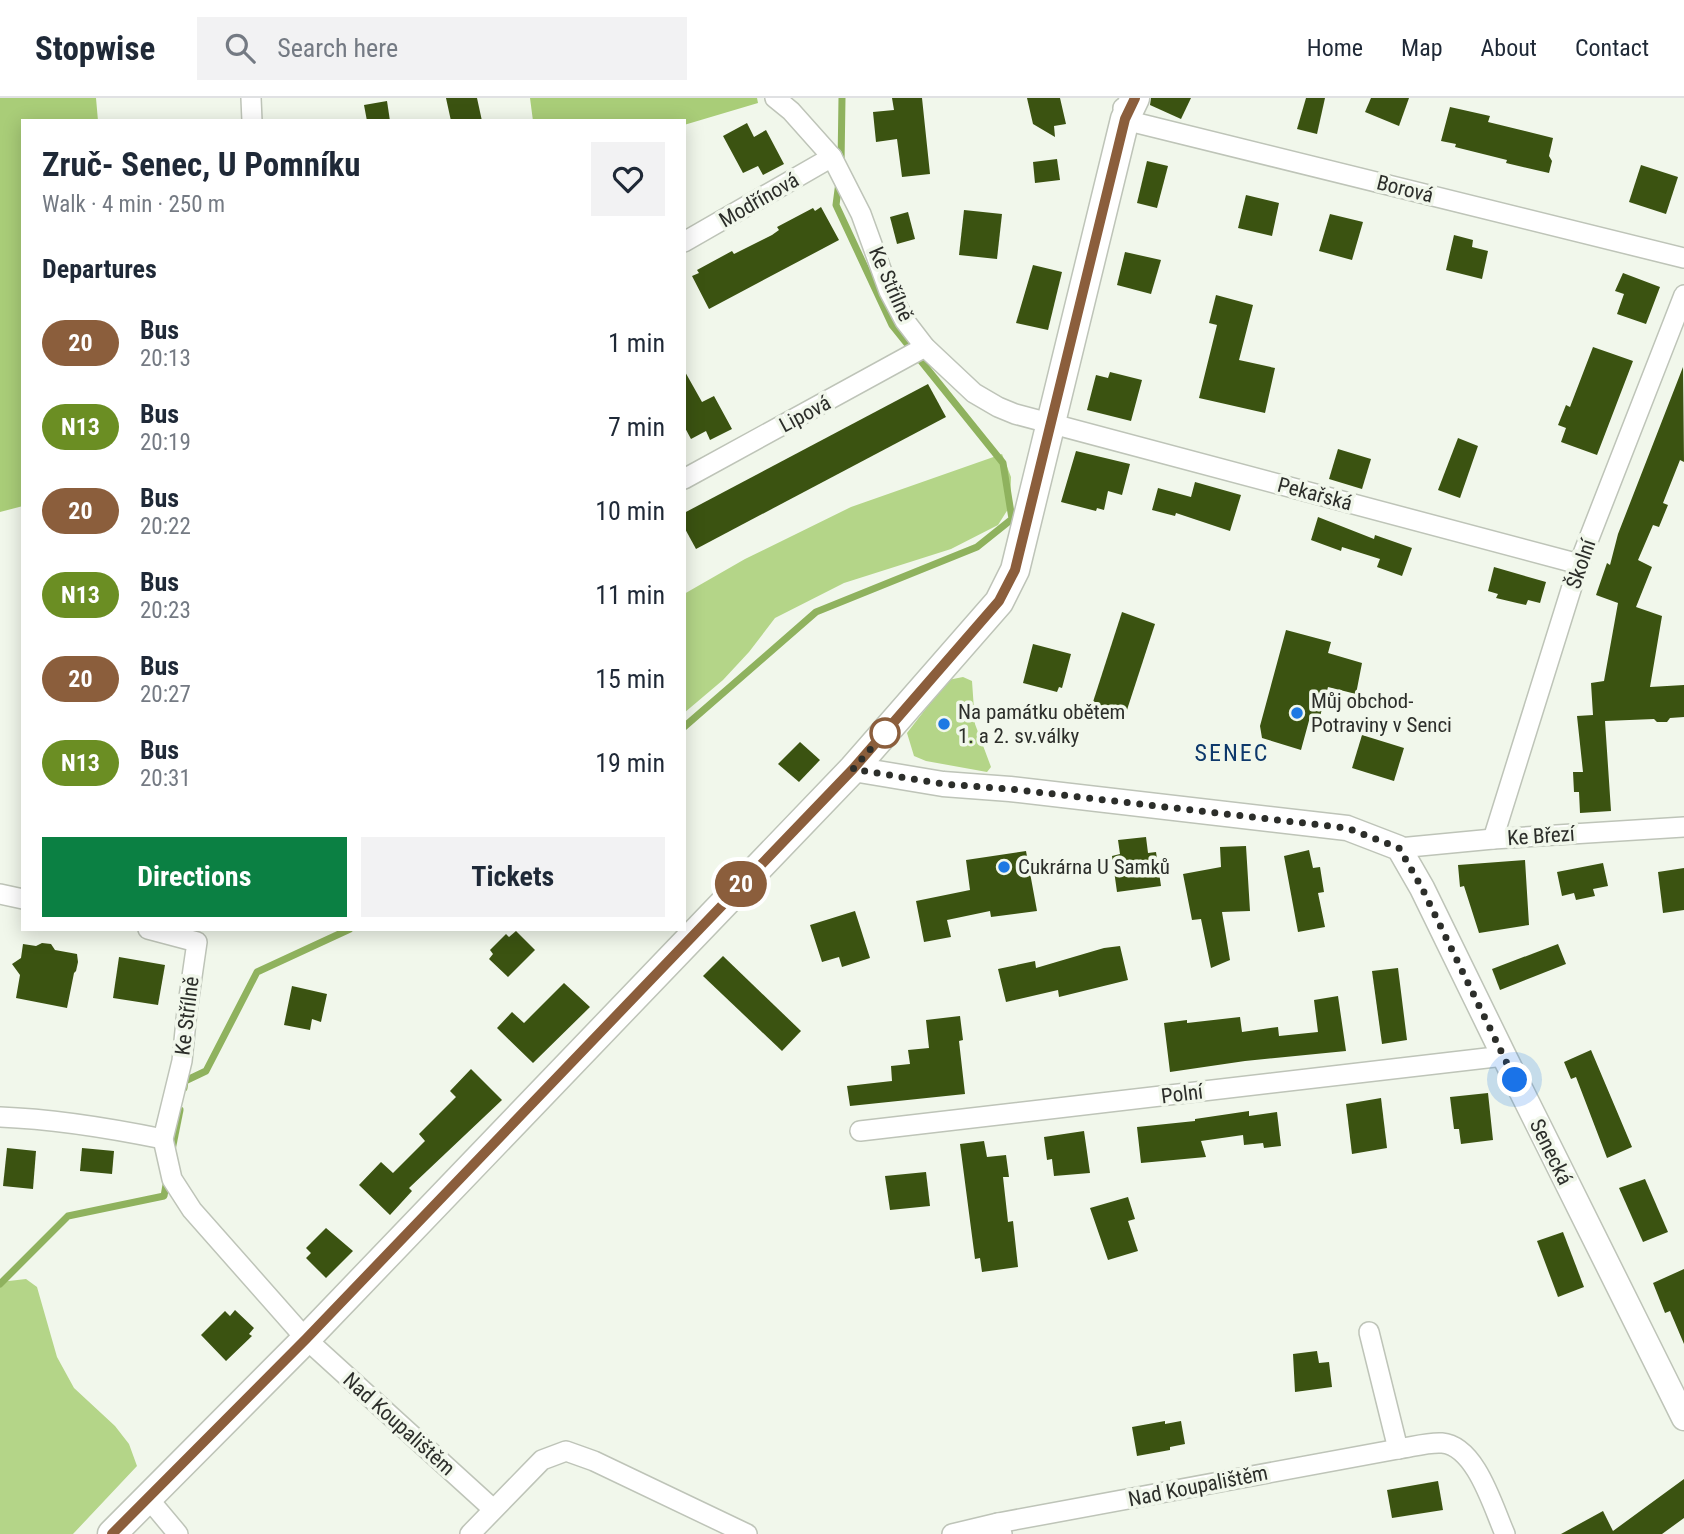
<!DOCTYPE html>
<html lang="en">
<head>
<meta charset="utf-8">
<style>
	:root { --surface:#fff; --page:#f2f2f3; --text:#1f2937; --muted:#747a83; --line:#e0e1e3; --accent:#0b8043 }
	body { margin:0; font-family:"Roboto Condensed",sans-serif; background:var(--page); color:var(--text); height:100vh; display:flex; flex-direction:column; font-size:26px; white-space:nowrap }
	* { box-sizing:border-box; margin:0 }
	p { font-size:23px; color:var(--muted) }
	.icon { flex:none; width:38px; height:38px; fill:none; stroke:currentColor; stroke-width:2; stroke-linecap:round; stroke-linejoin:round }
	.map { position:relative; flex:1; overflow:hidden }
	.side { position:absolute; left:21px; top:21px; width:665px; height:812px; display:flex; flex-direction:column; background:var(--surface); border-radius:0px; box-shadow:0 4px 18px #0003 }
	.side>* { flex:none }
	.badge { padding:0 14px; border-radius:23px; font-size:24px; line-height:46px }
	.you { position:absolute; width:35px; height:35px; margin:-18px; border:5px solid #fff; border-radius:50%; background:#1a73e8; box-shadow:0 0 0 10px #1a73e833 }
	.map>.badge { position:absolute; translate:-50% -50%; box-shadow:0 0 0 4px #fff }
	h2 { padding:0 21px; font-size:26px; line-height:63px }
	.round { display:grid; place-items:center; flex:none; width:74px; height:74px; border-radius:0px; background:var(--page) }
	.head { display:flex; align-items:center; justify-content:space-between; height:119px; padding:0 21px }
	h1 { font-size:33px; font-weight:700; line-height:52px }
	.primary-button { display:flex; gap:14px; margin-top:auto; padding:14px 21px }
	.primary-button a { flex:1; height:80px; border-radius:0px; background:var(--accent); color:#fff; font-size:28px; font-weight:700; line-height:80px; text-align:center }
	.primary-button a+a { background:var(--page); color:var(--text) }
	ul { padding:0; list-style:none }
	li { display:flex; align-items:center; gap:21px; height:84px; padding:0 21px }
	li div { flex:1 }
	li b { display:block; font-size:26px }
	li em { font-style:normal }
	li .badge { min-width:77px; font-weight:700; text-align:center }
	header { display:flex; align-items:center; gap:42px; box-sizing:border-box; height:98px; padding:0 35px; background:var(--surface); border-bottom:2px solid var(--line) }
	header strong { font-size:33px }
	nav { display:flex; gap:38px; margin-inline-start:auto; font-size:24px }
	.search { width:490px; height:63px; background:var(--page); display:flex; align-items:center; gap:18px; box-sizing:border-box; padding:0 24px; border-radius:0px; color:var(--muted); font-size:26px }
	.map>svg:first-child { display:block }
</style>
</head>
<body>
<header>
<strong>Stopwise</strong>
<div class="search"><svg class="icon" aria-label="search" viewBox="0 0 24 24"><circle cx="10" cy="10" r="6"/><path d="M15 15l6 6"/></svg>Search here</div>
<nav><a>Home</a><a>Map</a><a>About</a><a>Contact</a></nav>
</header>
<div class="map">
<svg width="1684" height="1436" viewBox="0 0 1684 1436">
	<rect width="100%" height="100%" fill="#f1f7eb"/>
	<g fill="#b4d588">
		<polygon points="1002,356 1011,379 1010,408 998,427 951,451 844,485 775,520 749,554 723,582 684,615 684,496 745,461 851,409"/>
		<polygon points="963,579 972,583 975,626 991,669 987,674 926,663 914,658 907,635 948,582"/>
		<polygon points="26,1181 37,1189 57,1259 74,1290 115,1328 129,1346 137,1368 73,1436 0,1436 0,1184"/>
	</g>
	<g fill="#a9cd78">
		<polygon points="0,0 96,0 98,23 23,23 23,408 0,414"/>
		<polygon points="530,0 757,0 758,5 684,27 684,23 533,23"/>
	</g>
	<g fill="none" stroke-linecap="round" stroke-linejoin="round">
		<g stroke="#8fb25e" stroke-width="7">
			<polyline points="841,66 842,0"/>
			<polyline points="684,629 816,514 977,449 1012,421 1003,365 892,227 836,107 839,84"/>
			<polyline points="184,990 185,983 206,973 257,874 350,831"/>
			<polyline points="172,1052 180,1012"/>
			<polyline points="0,1186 68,1118 164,1098 167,1081"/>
		</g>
	</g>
	<g fill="#3b5311">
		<polygon points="446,0 477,0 482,23 451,23"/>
		<polygon points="892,0 922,0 930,76 902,79 897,41 876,44 873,14 894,12"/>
		<polygon points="1027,0 1060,0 1066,26 1054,28 1055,39 1033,26"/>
		<polygon points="1151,0 1191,0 1181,21 1150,7"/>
		<polygon points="1306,0 1325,0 1317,36 1297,31"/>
		<polygon points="1371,0 1409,0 1399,28 1365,14"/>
		<polygon points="387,3 390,23 367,23 364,7"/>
		<polygon points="1450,9 1490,18 1488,24 1553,40 1549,58 1552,63 1549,75 1506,65 1507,62 1455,49 1456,46 1441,43"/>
		<polygon points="747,25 754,39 766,32 784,66 763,77 758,68 743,75 723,38"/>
		<polygon points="1057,61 1060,82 1035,85 1033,64"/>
		<polygon points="1147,63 1168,68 1157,110 1137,105"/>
		<polygon points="1641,67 1678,79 1666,116 1629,104"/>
		<polygon points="1246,97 1279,105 1272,138 1238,130"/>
		<polygon points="821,109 839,142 709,211 692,178 699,175 697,172 732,153 734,156 772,137 779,132 777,129 813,110 815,113"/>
		<polygon points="964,112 1002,116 997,161 959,157"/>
		<polygon points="908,114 915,141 897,146 890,119"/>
		<polygon points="1330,116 1363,124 1352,162 1319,153"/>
		<polygon points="1454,137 1473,142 1472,149 1488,153 1482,181 1446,172"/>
		<polygon points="1125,154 1161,162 1151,196 1117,187"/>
		<polygon points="1033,167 1062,174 1048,232 1016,225"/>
		<polygon points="1623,175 1660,189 1646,226 1617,216 1624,196 1615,193"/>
		<polygon points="1216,197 1253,207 1239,262 1275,270 1265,315 1199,300 1217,227 1209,225"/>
		<polygon points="1593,249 1633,263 1597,357 1561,344 1566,330 1558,327 1566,307 1570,309"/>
		<polygon points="1683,269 1684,364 1680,362 1663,405 1668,407 1659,429 1653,427 1638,462 1652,469 1636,509 1662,518 1650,589 1684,587 1684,619 1670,620 1667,624 1657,624 1654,621 1605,623 1611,713 1580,715 1579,694 1574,694 1573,674 1583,674 1577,618 1593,617 1591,585 1604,583 1618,505 1596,497 1607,465 1610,467 1618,436"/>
		<polygon points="684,272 702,304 714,298 732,331 710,342 706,333 691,341 684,328"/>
		<polygon points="1110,274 1142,282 1131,323 1087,312 1096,277 1108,280"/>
		<polygon points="928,286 946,319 696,451 684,429 684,415"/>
		<polygon points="1458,340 1478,348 1460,400 1438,392"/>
		<polygon points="1338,351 1371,361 1362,391 1329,381"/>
		<polygon points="1076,353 1130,366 1122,397 1108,393 1104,412 1097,410 1096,413 1061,404"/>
		<polygon points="1195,384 1241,397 1230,433 1176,415 1175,418 1152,412 1158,390 1191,399"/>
		<polygon points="1318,419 1374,441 1375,437 1412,450 1402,478 1377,469 1380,461 1342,449 1341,453 1311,442"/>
		<polygon points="1494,469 1546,484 1540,505 1528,502 1526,507 1517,505 1496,500 1498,496 1488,493"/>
		<polygon points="1122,514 1155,526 1125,618 1092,607"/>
		<polygon points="1286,532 1331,544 1328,555 1362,565 1356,596 1328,589 1319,622 1310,619 1301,652 1262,640 1260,628"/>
		<polygon points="1033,546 1071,556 1062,590 1059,589 1057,594 1023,585"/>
		<polygon points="1362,637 1404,650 1394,683 1352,670"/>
		<polygon points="800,644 820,662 799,684 778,666"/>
		<polygon points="1146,739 1148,755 1156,754 1161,788 1117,794 1112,758 1120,756 1118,742"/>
		<polygon points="1246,748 1250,813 1222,814 1230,862 1211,870 1201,821 1192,822 1183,776 1221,769 1220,749"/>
		<polygon points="1309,752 1313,770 1320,769 1324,794 1318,795 1325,829 1298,834 1284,758"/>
		<polygon points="1026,753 1037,813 991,819 990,813 947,822 951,839 924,844 916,803 970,792 966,762"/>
		<polygon points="1525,762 1529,827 1479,835 1464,788 1460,789 1458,767"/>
		<polygon points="1603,765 1608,788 1593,791 1595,798 1576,802 1574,795 1562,798 1557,774"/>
		<polygon points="1684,770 1684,812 1663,815 1658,774"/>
		<polygon points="855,813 870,860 842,869 839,859 822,864 810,827"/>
		<polygon points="516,833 535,852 508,879 489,861 493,856 490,852 506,836 509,839"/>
		<polygon points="42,845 51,846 55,852 77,856 78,864 76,873 74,875 67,910 16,900 20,877 12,866 21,860 23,846 36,848"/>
		<polygon points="1558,846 1566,866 1500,892 1492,871"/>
		<polygon points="1120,848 1128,882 1059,899 1058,892 1006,904 998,871 1035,863 1036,870 1104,850"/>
		<polygon points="723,858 801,933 782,953 703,878"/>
		<polygon points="119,859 165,867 158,907 113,900"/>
		<polygon points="1398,870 1407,942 1382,946 1372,873"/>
		<polygon points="564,885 590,909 533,965 497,930 512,914 524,925"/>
		<polygon points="292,888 327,896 321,924 312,921 310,932 284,927"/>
		<polygon points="1338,898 1346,953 1245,963 1170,974 1164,925 1187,922 1187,925 1240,919 1242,934 1278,929 1279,938 1318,934 1314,902"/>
		<polygon points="960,918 963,942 959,943 965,996 850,1008 847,988 892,983 891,968 910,966 908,952 929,950 926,922"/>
		<polygon points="1591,952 1632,1049 1607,1060 1576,979 1571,981 1564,964"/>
		<polygon points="471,971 502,1002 409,1090 412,1093 390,1117 359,1087 381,1064 393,1075 425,1043 419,1036 456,999 450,993"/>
		<polygon points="1488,995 1493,1042 1461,1046 1459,1031 1454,1031 1450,999"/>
		<polygon points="1381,1000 1387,1050 1352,1056 1346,1006"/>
		<polygon points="1249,1013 1249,1018 1277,1014 1281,1048 1264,1050 1263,1045 1244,1047 1243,1037 1201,1043 1206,1059 1141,1065 1137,1029 1195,1023 1195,1021"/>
		<polygon points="1084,1033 1090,1075 1054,1078 1052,1061 1047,1062 1044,1039"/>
		<polygon points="984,1043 987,1059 1006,1057 1009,1079 1003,1079 1008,1124 1013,1123 1018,1169 982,1174 980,1160 975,1161 960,1046"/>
		<polygon points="7,1050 36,1053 33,1091 3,1088"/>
		<polygon points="82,1050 114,1053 112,1076 80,1073"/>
		<polygon points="926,1074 930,1108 890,1112 885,1078"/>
		<polygon points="1645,1081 1668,1134 1643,1144 1619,1090"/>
		<polygon points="1128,1099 1135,1121 1128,1123 1138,1153 1108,1162 1090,1110"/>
		<polygon points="326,1130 353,1153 326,1180 306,1160 311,1155 306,1150"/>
		<polygon points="1563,1134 1584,1189 1558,1199 1537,1143"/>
		<polygon points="1684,1171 1684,1246 1670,1213 1665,1215 1653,1185"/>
		<polygon points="235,1212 254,1230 249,1236 252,1238 226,1263 201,1237 225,1213 230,1218"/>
		<polygon points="1317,1253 1319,1265 1329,1264 1332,1289 1295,1294 1293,1256"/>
		<polygon points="1165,1323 1165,1326 1181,1323 1185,1346 1170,1349 1170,1352 1137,1358 1132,1329"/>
		<polygon points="1684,1381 1684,1420 1662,1436 1561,1436 1603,1413 1613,1433"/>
		<polygon points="1438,1383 1443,1412 1392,1420 1387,1392"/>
	</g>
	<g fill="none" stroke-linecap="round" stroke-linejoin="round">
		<defs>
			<g id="minor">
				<polyline points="251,0 252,23"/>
				<polyline points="775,0 791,13 832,59 861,116 889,193 905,223 925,249 974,295 998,309 1015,316 1579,466"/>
				<polyline points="1123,10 1125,21 1137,25 1684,160"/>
				<polyline points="684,144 832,59"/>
				<polyline points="684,381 925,249"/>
				<polyline points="1493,741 1579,466 1684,197"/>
				<polyline points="1399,750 1493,741 1684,729"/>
				<polyline points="0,796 23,801"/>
				<polyline points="148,831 197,844 187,913 182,963 163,1041 172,1081 192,1112 306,1241 493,1411"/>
				<path d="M0 1019C55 1021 109 1030 163 1041"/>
				<polyline points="860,1033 1504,958"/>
				<polyline points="1369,1234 1398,1351"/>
				<polyline points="147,1399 178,1436"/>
				<path d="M998 1425 1398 1351C1412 1349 1428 1344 1442 1345 1476 1348 1493 1409 1505 1436"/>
				<polyline points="470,1436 542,1362 566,1353 594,1363 747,1436"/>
				<polyline points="952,1436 998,1425 1002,1436"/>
			</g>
			<polyline id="tertiary" points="853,671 943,686 1010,691 1347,730 1399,750 1422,790 1504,958 1684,1320"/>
			<polyline id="secondary" points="112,1436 306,1241 853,671 999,504 1015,472 1125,21 1135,0"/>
		</defs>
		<use href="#minor" stroke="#bec4b8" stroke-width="22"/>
		<use href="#tertiary" stroke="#bec4b8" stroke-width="27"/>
		<use href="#secondary" stroke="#bec4b8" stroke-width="31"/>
		<use href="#minor" stroke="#fff" stroke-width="19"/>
		<use href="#tertiary" stroke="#fff" stroke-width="24"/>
		<use href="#secondary" stroke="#fff" stroke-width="28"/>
	</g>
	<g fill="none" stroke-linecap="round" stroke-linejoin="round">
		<defs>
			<polyline id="line" points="112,1436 306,1241 853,671 999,503 1015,472 1125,21 1135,0"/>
		</defs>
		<use href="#line" stroke="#fff" stroke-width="16"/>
		<use href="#line" stroke="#8b5e3c" stroke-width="10"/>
		<polyline stroke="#2c2e2a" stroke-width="7" stroke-dasharray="0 12.6" points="885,635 890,629 853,671 943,686 1010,691 1347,730 1399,750 1422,790 1515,982"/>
	</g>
	<g fill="#1e79e3" stroke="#f1f7eb" stroke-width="2.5">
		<circle cx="1297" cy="615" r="7"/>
		<circle cx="944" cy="626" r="7"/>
		<circle cx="1004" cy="769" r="7"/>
	</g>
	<circle fill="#fff" stroke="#8b5e3c" stroke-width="3.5" cx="885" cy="635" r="14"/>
	<g text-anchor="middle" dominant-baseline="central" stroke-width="7" stroke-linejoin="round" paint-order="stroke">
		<g font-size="21" fill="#2c2e2a" stroke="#f1f7eb">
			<text transform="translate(1405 91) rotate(14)">Borová</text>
			<text transform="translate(759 102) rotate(-30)">Modřínová</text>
			<text transform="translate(891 186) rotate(66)">Ke Střílně</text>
			<text transform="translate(805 316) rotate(-28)">Lipová</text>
			<text transform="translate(1315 396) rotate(15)">Pekařská</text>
			<text transform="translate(1581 466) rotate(-71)">Školní</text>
			<text transform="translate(1541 738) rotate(-4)">Ke Březí</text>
			<text transform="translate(187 918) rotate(-83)">Ke Střílně</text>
			<text transform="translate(1182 996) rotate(-7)">Polní</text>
			<text transform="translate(1551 1054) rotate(64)">Senecká</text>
			<text transform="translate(399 1326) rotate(42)">Nad Koupalištěm</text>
			<text transform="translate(1198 1388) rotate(-11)">Nad Koupalištěm</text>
		</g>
		<g font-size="21" fill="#2c2e2a" stroke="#f1f7eb" text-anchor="start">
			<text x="1311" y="603">Můj obchod-<tspan x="1311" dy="24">Potraviny v Senci</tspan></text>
			<text x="958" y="614">Na památku obětem<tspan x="958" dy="24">1. a 2. sv.války</tspan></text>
			<text x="1018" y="769">Cukrárna U Samků</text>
		</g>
		<g font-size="24" letter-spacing="2" fill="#0d386b" stroke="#f1f7eb">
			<text x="1232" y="655">SENEC</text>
		</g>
	</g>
</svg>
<div class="you" style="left:1515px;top:982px"></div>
<b class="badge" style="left:741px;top:786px;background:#8b5e3c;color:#fff">20</b>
<section class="side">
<div class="head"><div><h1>Zruč- Senec, U Pomníku</h1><p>Walk · 4 min · 250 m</p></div><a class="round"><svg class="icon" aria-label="heart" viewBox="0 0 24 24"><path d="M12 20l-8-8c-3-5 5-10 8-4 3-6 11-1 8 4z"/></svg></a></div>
<h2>Departures</h2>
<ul>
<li><span class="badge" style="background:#8b5e3c;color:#fff">20</span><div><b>Bus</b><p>20:13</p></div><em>1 min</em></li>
<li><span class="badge" style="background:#6b8e23;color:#fff">N13</span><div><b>Bus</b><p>20:19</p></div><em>7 min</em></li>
<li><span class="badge" style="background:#8b5e3c;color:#fff">20</span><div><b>Bus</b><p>20:22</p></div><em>10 min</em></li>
<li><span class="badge" style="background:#6b8e23;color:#fff">N13</span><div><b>Bus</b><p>20:23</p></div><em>11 min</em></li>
<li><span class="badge" style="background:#8b5e3c;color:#fff">20</span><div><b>Bus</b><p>20:27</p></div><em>15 min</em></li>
<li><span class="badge" style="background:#6b8e23;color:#fff">N13</span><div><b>Bus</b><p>20:31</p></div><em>19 min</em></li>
</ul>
<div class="primary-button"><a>Directions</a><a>Tickets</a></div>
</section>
</div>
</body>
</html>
